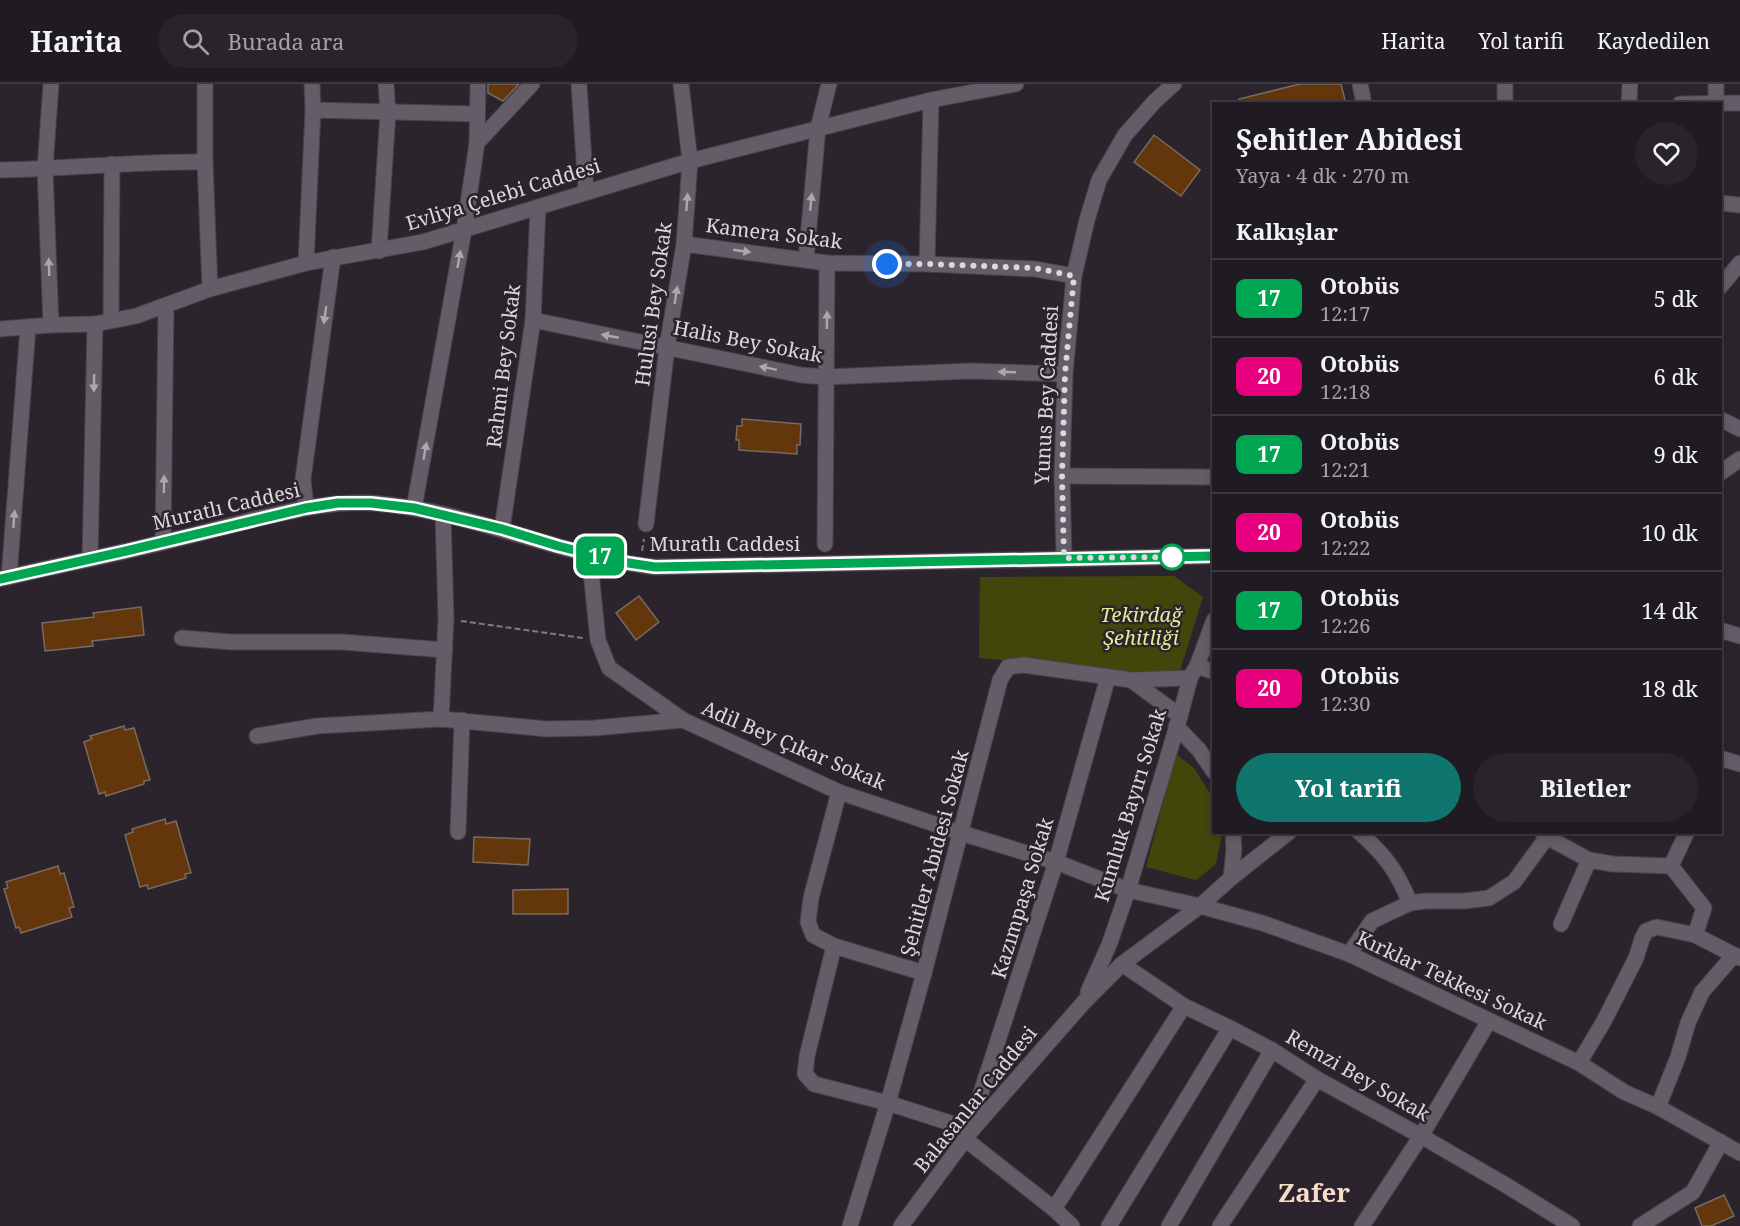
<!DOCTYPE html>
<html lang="tr">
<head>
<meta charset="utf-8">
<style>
	:root { --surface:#201b22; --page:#28242a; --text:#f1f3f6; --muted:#a2a1a5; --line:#3d3940; --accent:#0f766e }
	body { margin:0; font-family:"Noto Serif",serif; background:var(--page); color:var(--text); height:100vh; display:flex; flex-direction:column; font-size:22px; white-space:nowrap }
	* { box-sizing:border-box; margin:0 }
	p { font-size:20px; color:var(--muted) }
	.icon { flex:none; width:33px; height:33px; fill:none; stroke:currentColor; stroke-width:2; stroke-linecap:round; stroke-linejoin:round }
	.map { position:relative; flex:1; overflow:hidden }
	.panel { position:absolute; left:1212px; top:18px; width:510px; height:732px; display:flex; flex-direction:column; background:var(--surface); border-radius:0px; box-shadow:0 3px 9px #0003,0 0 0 2px var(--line) }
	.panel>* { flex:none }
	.badge { padding:0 12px; border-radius:9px; font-size:21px; line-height:39px }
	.you { position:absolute; width:30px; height:30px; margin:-15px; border:4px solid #fff; border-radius:50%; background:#1a73e8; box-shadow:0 0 0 9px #1a73e833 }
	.map>.badge { position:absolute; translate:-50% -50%; box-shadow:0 0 0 3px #fff }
	h2 { padding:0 24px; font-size:22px; line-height:54px }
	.round { display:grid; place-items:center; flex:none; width:63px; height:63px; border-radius:32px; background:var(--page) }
	.head { display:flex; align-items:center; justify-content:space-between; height:102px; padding:0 24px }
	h1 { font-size:28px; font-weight:700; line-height:45px }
	.cta { display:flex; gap:12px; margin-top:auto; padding:12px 24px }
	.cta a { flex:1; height:69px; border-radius:36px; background:var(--accent); color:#fff; font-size:24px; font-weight:700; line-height:69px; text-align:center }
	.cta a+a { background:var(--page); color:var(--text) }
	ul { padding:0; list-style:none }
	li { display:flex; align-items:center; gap:18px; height:78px; padding:0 24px; border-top:2px solid var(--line) }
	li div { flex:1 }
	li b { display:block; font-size:22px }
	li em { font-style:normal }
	li .badge { min-width:66px; font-weight:700; text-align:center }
	header { display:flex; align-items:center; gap:36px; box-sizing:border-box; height:84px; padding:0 30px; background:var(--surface); border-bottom:2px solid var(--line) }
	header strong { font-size:28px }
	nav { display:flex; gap:33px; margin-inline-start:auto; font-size:21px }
	.search { width:420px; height:54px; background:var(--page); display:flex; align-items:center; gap:15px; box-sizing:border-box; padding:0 21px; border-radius:33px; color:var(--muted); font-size:22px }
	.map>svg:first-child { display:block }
</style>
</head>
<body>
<header>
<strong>Harita</strong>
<div class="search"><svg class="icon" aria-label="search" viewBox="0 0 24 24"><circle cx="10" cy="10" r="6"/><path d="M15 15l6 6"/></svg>Burada ara</div>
<nav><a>Harita</a><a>Yol tarifi</a><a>Kaydedilen</a></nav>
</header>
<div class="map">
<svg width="1740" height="1142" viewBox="0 0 1740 1142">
	<rect width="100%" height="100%" fill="#2b242d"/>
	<g fill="#43460a">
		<polygon points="1174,492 1203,513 1179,590 1151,592 1066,581 979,574 980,493"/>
		<polygon points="1176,670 1194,684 1213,714 1214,748 1222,749 1216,780 1196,796 1146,783"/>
	</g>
	<g fill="#63370b" stroke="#766b62" stroke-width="1.5">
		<polygon points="488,0 519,0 503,17 488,9"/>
		<polygon points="1300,0 1341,0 1346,20 1239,20 1239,15"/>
		<polygon points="1154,51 1200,86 1181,112 1134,78"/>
		<polygon points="742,335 801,340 800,361 797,361 797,370 739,366 739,356 736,356 737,342 742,342"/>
		<polygon points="639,512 659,538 636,556 616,529"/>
		<polygon points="141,523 144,551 92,557 93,562 45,567 42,539 94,533 93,529"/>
		<polygon points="124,642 125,646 134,644 150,696 144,697 144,700 106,712 105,708 99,710 84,658 92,655 90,652"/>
		<polygon points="165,735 166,740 176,737 191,789 185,790 186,794 148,805 147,801 140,803 125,751 133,748 132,745"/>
		<polygon points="474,753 530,755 528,781 473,778"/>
		<polygon points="58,782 60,790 64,789 74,823 69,824 72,833 21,849 19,843 16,844 4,805 8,804 6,798"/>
		<polygon points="568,805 568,830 513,830 513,806"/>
		<polygon points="1724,1111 1734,1132 1711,1142 1702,1142 1695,1124"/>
	</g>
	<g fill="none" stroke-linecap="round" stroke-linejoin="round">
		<defs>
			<g id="minor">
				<polyline points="205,0 205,78 210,205"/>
				<polyline points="579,0 586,107"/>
				<polyline points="1360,0 1364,20"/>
				<polyline points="1716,0 1716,18"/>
				<polyline points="1505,20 1505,0"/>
				<polyline points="1629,20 1630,0"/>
				<polyline points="1680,20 1740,19"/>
				<polyline points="313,26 477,30"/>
				<polyline points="477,59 532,0"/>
				<path d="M0 86C68 85 137 77 205 78"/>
				<polyline points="1720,119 1740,121"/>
				<polyline points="684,160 827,179 927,180 1035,185 1074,192"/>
				<polyline points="379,167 388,28 386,0"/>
				<polyline points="806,176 818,44 829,0"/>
				<polyline points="306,179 313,26 312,0"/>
				<polyline points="927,180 931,16"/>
				<polyline points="1720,203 1740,179"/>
				<polyline points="533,236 801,291 826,293 971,287 1065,290"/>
				<polyline points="111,237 112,80"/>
				<polyline points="51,241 45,85 51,0"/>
				<polyline points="1720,335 1740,345"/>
				<polyline points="1720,389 1740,375"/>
				<polyline points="1062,392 1214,393"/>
				<polyline points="306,424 303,395 333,173"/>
				<polyline points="414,424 464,146 477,59 478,0"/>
				<polyline points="646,440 667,263 684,160 690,77 681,0"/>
				<polyline points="502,445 533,236 538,123"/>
				<polyline points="163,458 166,222"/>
				<polyline points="825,460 827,179"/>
				<polyline points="589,469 598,556 609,584 683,636 839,708 961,749 1056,778 1128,806 1200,822 1262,839 1349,870 1579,979 1624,1008 1658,1023 1740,1069"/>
				<polyline points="90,475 95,240"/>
				<polyline points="9,493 28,243"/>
				<polyline points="182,554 231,558 342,558 445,566"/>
				<polyline points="1197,582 1214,588"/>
				<polyline points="1131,596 1180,632"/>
				<polyline points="441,635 446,535 443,430"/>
				<polyline points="1176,642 1199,666 1214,688"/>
				<polyline points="257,652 317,642 441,635 547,645 594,644 683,636"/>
				<polyline points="1720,674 1740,680"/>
				<polyline points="839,708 811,814 808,838 813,851 834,862 807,972 805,990 814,1000 888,1019 972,1046 976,1024 1056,778 1108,593"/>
				<polyline points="458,748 462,636"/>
				<path d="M1359 748C1385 771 1397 787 1410 819"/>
				<polyline points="1542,748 1547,753 1589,776 1613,780 1671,782 1704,824 1695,851 1740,874"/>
				<polyline points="1671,782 1687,748"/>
				<polyline points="1231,794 1234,765 1233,748"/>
				<polyline points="1561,840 1589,776"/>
				<polyline points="834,862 924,889"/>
				<polyline points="1349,870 1372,837 1410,819 1426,817 1464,817 1489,814 1514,798 1547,753"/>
				<polyline points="1122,880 1184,922 1230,944 1272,966 1317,995 1421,1052 1504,1100 1572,1142"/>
				<polyline points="1088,908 1109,861 1128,806 1180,632 1190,594 1197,582 1214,536"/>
				<polyline points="1579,979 1604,937 1636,874 1642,855 1646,847 1657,843 1695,851"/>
				<polyline points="1658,1023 1678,973 1688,939 1702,908 1734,871"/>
				<polyline points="965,1055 1054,1125 1072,1142"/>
				<polyline points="1054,1125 1184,922"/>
				<polyline points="850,1142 888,1019 924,889 1000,596 1008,583 1024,581 1131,596 1190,594"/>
				<polyline points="901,1142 972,1046 1084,918 1122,880 1200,822 1231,794 1289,748"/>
				<polyline points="1109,1142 1230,944"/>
				<polyline points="1169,1142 1272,966"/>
				<polyline points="1220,1142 1317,995"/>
				<polyline points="1362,1142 1421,1052 1489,937"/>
				<polyline points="1640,1142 1693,1108 1721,1058"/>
			</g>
			<g id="tertiary">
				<polyline points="0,245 51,241 95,240 136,232 210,205 306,179 423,158 690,77 931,16 1016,0"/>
				<polyline points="1064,474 1062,392 1065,290 1074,192 1087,136 1099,96 1125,51 1155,17 1174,0"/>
			</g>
			<g id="secondary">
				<path d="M0 495C54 482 109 472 164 458 199 450 234 440 269 432 303 424 337 417 372 419 470 426 559 472 655 483L1214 472"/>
				<polyline points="1720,546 1740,552"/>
			</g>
		</defs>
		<use href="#minor" stroke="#474249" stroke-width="17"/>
		<use href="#tertiary" stroke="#474249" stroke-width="17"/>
		<use href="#secondary" stroke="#474249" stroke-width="17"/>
		<g stroke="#807a82" stroke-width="2" stroke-dasharray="6 3" stroke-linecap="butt">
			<polyline points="642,467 644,455"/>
			<polyline points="461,537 583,554"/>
		</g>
		<use href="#minor" stroke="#645c67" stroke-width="15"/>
		<use href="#tertiary" stroke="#645c67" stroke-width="15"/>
		<use href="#secondary" stroke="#645c67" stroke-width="15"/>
	</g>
	<defs><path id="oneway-solid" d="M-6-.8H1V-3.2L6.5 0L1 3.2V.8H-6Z" transform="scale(1.5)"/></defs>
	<g fill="#aca6ae">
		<use href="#oneway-solid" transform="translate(687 118) rotate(-86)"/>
		<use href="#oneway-solid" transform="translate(811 118) rotate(-84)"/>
		<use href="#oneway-solid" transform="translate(742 167) rotate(8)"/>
		<use href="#oneway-solid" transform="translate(459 175) rotate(-80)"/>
		<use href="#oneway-solid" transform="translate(49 183) rotate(-92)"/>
		<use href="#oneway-solid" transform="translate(676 211) rotate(-81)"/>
		<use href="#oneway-solid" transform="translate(325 231) rotate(98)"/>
		<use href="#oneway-solid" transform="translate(827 236) rotate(-89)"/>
		<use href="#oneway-solid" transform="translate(610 252) rotate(-169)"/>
		<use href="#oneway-solid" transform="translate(768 284) rotate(-168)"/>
		<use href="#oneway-solid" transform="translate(1007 288) rotate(-178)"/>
		<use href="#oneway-solid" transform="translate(94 299) rotate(91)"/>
		<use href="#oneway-solid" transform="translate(425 367) rotate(-80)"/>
		<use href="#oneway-solid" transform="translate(164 400) rotate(-89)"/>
		<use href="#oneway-solid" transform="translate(14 435) rotate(-86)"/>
	</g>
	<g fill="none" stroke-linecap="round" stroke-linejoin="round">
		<defs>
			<polyline id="line" points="0,495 126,467 306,424 338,419 371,419 414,424 502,445 558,462 622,478 655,483 1214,472"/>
		</defs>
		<use href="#line" stroke="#fff" stroke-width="14"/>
		<use href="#line" stroke="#00a651" stroke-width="9"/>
		<polyline stroke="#dcd7dd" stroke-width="6" stroke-dasharray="0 10.8" points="887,180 927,180 1035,184 1074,192 1065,290 1062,392 1064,474 1172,473"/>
	</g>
	<circle fill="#fff" stroke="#00a651" stroke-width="3" cx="1172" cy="473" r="12"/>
	<g text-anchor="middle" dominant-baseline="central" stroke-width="5" stroke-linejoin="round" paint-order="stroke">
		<g font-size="20" fill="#dcd7dd" stroke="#2b242d">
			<text transform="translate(503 110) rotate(-17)">Evliya Çelebi Caddesi</text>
			<text transform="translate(774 149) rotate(7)">Kamera Sokak</text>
			<text transform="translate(653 220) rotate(-82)">Hulusi Bey Sokak</text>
			<text transform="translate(748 257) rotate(11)">Halis Bey Sokak</text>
			<text transform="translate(503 282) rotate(-83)">Rahmi Bey Sokak</text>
			<text transform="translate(1046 311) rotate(-87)">Yunus Bey Caddesi</text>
			<text transform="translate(226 422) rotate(-13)">Muratlı Caddesi</text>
			<text x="725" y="459">Muratlı Caddesi</text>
			<text transform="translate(794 661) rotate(23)">Adil Bey Çıkar Sokak</text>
			<text transform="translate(1130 721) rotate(-73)">Kumluk Bayırı Sokak</text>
			<text transform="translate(934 769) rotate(-75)">Şehitler Abidesi Sokak</text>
			<text transform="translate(1022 814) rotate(-73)">Kazımpaşa Sokak</text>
			<text transform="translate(1452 896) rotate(25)">Kırklar Tekkesi Sokak</text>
			<text transform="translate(1358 991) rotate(30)">Remzi Bey Sokak</text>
			<text transform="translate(975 1015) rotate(-51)">Balasanlar Caddesi</text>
		</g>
		<g font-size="20" font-style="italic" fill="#e4ed93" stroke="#2b242d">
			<text x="1141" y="530">Tekirdağ<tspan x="1141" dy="23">Şehitliği</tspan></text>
		</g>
		<g font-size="26" font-weight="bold" fill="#f7dcc8" stroke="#2b242d">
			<text x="1314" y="1108">Zafer</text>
		</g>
	</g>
</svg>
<div class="you" style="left:887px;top:180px"></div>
<b class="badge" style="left:600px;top:472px;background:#00a651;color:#fff">17</b>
<section class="panel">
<div class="head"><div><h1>Şehitler Abidesi</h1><p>Yaya · 4 dk · 270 m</p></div><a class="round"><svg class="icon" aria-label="heart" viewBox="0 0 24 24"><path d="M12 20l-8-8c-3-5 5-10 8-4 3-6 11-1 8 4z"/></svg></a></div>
<h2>Kalkışlar</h2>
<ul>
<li><span class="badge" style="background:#00a651;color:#fff">17</span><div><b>Otobüs</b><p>12:17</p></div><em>5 dk</em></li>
<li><span class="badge" style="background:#e6007e;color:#fff">20</span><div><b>Otobüs</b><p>12:18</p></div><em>6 dk</em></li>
<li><span class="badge" style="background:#00a651;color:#fff">17</span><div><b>Otobüs</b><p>12:21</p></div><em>9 dk</em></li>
<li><span class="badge" style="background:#e6007e;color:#fff">20</span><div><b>Otobüs</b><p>12:22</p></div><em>10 dk</em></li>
<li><span class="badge" style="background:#00a651;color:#fff">17</span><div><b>Otobüs</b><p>12:26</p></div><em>14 dk</em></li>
<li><span class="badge" style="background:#e6007e;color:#fff">20</span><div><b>Otobüs</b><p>12:30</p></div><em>18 dk</em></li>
</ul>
<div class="cta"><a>Yol tarifi</a><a>Biletler</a></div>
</section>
</div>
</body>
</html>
